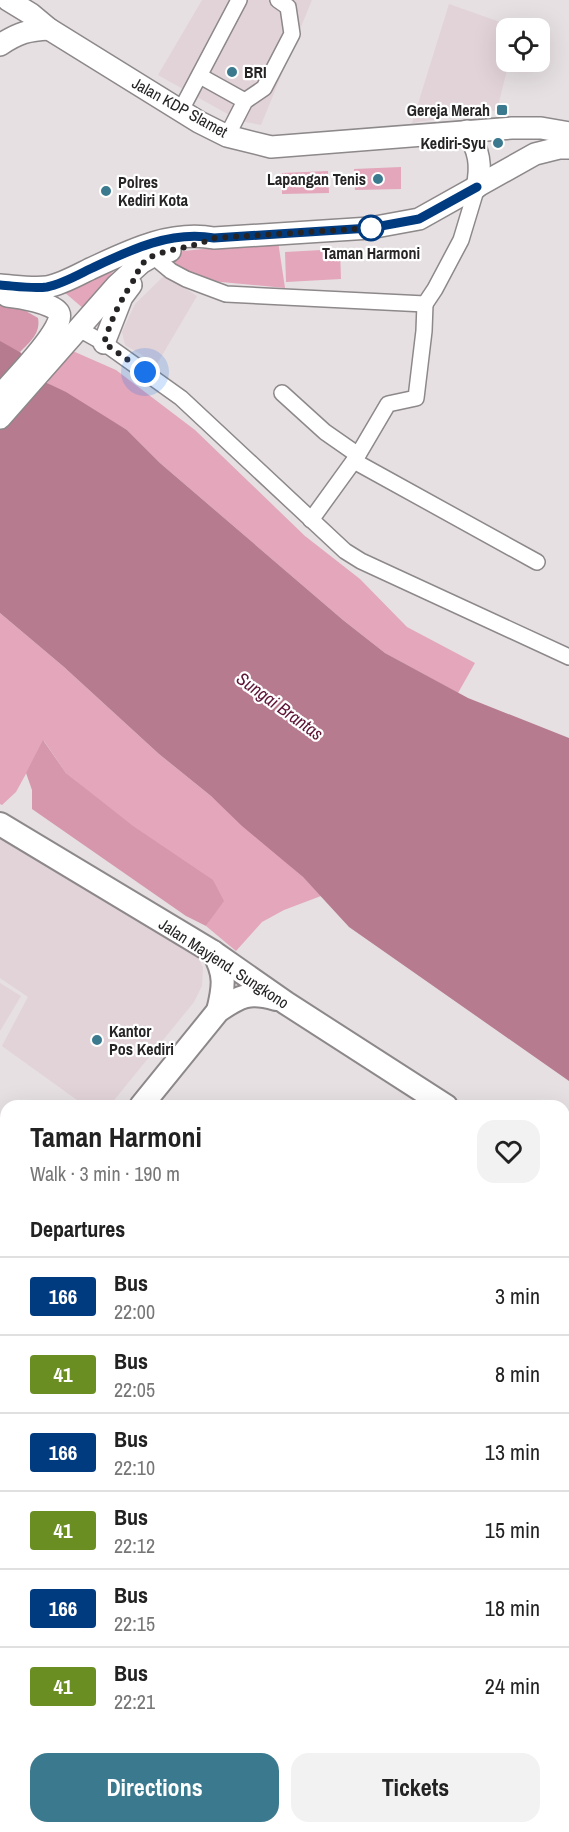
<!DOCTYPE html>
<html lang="en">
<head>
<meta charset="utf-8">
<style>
	:root { --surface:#fff; --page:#f2f2f2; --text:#222; --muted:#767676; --line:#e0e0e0; --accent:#3b798e }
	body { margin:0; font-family:"Archivo Narrow",sans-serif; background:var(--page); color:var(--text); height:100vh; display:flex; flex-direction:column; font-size:22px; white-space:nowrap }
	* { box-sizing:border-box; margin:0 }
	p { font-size:20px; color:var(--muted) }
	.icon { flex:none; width:33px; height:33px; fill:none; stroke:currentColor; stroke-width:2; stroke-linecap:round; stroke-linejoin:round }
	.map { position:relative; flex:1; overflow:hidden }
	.details { position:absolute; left:0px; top:1100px; width:570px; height:734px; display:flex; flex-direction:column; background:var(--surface); border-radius:18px 18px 0 0; box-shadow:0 6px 24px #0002 }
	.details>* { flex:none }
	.badge { padding:0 12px; border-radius:4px; font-size:21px; line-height:39px }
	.fabs { position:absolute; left:496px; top:18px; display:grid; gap:12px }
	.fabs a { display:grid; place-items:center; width:54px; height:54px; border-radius:12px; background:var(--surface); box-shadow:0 6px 24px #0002; font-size:30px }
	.you { position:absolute; width:30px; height:30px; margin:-15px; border:4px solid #fff; border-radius:50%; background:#1a73e8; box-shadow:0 0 0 9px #1a73e833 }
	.map>.badge { position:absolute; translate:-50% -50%; box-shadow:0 0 0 3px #fff }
	h2 { padding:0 30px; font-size:22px; line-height:54px }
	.round { display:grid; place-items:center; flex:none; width:63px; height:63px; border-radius:18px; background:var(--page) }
	.head { display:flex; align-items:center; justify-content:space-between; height:102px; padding:0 30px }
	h1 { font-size:28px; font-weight:700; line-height:45px }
	.button { display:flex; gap:12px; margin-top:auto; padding:12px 30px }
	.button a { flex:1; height:69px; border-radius:18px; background:var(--accent); color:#fff; font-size:24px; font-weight:700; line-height:69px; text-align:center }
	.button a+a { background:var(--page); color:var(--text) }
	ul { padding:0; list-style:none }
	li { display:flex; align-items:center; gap:18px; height:78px; padding:0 30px; border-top:2px solid var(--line) }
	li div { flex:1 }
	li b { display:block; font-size:22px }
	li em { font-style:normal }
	li .badge { min-width:66px; font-weight:700; text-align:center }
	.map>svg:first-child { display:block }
</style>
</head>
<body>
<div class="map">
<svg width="569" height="1832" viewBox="0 0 569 1832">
	<rect width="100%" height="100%" fill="#e6e0e2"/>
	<g fill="#e2d3d8">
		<polygon points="202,0 312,0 261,125 240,121 158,75"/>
		<polygon points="449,4 517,28 507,28 507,62 509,62 497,110 412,123"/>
		<polygon points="165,275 197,296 157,364 125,345 122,332 135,304"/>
		<polygon points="0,838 175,938 197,953 203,968 202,986 194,1002 110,1105 84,1105 2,1046 28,997 0,978"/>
		<polygon points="0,983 21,996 0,1031"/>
		<polygon points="564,1190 569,1194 569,1508 564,1505"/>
	</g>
	<g fill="#e3a6bb">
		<polygon points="401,167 401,189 355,190 354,169"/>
		<polygon points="328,171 329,193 282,194 282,173"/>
		<polygon points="278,241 285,288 189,279 164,259 175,252"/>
		<polygon points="340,249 341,279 286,282 285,252"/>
		<polygon points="116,268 84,309 63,291"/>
		<polygon points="70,352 75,352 116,370 195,430 305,536 360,579 407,627 475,663 458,693 385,653 343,620 160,463 127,430 47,383"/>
		<polygon points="0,613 64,667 159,754 211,796 303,877 321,896 284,910 262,922 236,951 206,926 223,901 66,773 44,741 16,792 2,805 0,804"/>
	</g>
	<g fill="#d697ad">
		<path d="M0 303 24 310 38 318C41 333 30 342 20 352L0 342Z"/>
		<polygon points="43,740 66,773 133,826 213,880 224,901 206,926 186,916 32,809 32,790 26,773"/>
	</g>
	<polygon fill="#b77b90" points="0,341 20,352 47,383 66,392 127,430 160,463 343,620 385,653 468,698 569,738 569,1081 349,927 303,877 242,826 211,796 159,754 64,667 0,613"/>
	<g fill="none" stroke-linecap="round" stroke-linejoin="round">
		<defs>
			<g id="minor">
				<polyline points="200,76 245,101"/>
				<polyline points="181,110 239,0"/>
				<polyline points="227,136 245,101 264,88 292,34 288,7 278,0"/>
				<polyline points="153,256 171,271 186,279 226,294 425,304 435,289 461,240 477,187"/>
				<polyline points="79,329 104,343 181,398 345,551 361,561 569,657"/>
				<polyline points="282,393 325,432 358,455"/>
				<polyline points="354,461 537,562"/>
				<polyline points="311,520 358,455 388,404 416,398 424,331 425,304"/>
				<polyline points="0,1148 6,1154"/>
				<polyline points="0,1508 6,1501"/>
				<polyline points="564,1606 569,1600"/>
				<polyline points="0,1757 6,1761"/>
				<polyline points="103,1827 109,1832"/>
				<polyline points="409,1827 417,1832"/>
				<polyline points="124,1832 128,1827"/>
				<polyline points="338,1832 341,1827"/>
				<polyline points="465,1832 468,1827"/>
			</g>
			<g id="tertiary">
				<polyline points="0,1366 6,1370"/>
				<polyline points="564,1722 569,1725"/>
			</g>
			<g id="secondary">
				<polyline points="8,0 31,14 49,29 199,122 227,136 271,147 512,128 541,128 569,133"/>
				<path d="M0 45C18 33 28 30 49 29"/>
				<path d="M467 131C479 150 482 165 477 187"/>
				<path d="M0 285C15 286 32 289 47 287 62 284 76 276 90 269 129 251 170 230 214 238L370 228 419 219 535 154 559 148H569"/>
				<polyline points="104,343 122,297 131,285"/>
				<path d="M0 395C11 383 66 327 59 313 54 303 18 297 7 296"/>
				<polyline points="0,418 117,285 141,263 153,256 170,251"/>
			</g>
			<g id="primary">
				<polyline points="0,824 213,952 286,1003 446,1106"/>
				<path d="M213 952C226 974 224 987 218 1011"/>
				<path d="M141 1106 218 1011C240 996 249 991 276 999"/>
				<polyline points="564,1179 569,1182"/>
				<polyline points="0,1277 6,1269"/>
			</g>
		</defs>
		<use href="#minor" stroke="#8d8889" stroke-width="18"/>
		<use href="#tertiary" stroke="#8d8889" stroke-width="21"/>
		<use href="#secondary" stroke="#8d8889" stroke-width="24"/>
		<use href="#primary" stroke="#8d8889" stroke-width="26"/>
		<use href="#minor" stroke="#fff" stroke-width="15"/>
		<use href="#tertiary" stroke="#fff" stroke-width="18"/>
		<use href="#secondary" stroke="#fff" stroke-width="21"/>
		<use href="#primary" stroke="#fff" stroke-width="22"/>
	</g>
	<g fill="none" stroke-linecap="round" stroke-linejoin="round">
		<defs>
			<path id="line" d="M0 285C15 286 32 289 47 287 62 284 76 276 90 269 128 251 170 230 214 238L370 228 419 219 477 187"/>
		</defs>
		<use href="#line" stroke="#fff" stroke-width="14"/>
		<use href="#line" stroke="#003b80" stroke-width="9"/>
		<path stroke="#262425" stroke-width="6" stroke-dasharray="0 10.8" d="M145 372 104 343C112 318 118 305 132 283 139 271 140 261 155 255 174 248 195 247 214 238L371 228"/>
	</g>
	<g fill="#3b798e" stroke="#fff" stroke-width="2">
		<circle cx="232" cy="72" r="6"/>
		<rect x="496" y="104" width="12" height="12" rx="3"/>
		<circle cx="498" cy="143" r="6"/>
		<circle cx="378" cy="179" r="6"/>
		<circle cx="106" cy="191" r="6"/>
		<circle cx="97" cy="1040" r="6"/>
	</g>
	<circle fill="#fff" stroke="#003b80" stroke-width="3" cx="371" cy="228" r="12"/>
	<g text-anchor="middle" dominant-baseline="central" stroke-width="4.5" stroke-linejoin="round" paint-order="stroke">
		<g font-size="16" font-weight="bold" fill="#262425" stroke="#fff" text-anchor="start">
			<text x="244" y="72">BRI</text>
			<text x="490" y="110" text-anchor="end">Gereja Merah</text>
			<text x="486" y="143" text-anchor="end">Kediri-Syu</text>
			<text x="366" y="179" text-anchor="end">Lapangan Tenis</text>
			<text x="118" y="182">Polres<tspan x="118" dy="18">Kediri Kota</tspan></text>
			<text x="109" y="1031">Kantor<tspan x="109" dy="18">Pos Kediri</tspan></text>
		</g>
		<g font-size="16" fill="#262425" stroke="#fff">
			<text transform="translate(180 107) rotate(29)">Jalan KDP Slamet</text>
			<text transform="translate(224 963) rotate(33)">Jalan Mayjend. Sungkono</text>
		</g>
		<g font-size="16" font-weight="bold" fill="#262425" stroke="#fff">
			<text x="371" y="253">Taman Harmoni</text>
		</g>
		<g font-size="18" font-style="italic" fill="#5d1436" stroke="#fff">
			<text transform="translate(280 706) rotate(36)">Sungai Brantas</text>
		</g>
	</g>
</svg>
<div class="fabs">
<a><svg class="icon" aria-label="locate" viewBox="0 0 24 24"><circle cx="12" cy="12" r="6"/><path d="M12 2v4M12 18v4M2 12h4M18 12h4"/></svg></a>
</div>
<div class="you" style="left:145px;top:372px"></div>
<section class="details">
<div class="head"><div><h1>Taman Harmoni</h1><p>Walk · 3 min · 190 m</p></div><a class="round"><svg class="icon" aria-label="heart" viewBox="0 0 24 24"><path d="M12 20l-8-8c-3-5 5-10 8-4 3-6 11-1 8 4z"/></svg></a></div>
<h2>Departures</h2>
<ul>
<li><span class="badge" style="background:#003b80;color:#fff">166</span><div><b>Bus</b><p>22:00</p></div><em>3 min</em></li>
<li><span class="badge" style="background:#6b8e23;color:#fff">41</span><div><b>Bus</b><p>22:05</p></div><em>8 min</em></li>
<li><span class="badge" style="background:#003b80;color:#fff">166</span><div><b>Bus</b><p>22:10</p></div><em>13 min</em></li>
<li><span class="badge" style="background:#6b8e23;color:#fff">41</span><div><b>Bus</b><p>22:12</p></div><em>15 min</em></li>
<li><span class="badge" style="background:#003b80;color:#fff">166</span><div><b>Bus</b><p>22:15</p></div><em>18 min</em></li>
<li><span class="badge" style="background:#6b8e23;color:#fff">41</span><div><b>Bus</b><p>22:21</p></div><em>24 min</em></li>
</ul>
<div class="button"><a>Directions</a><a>Tickets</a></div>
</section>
</div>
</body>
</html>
